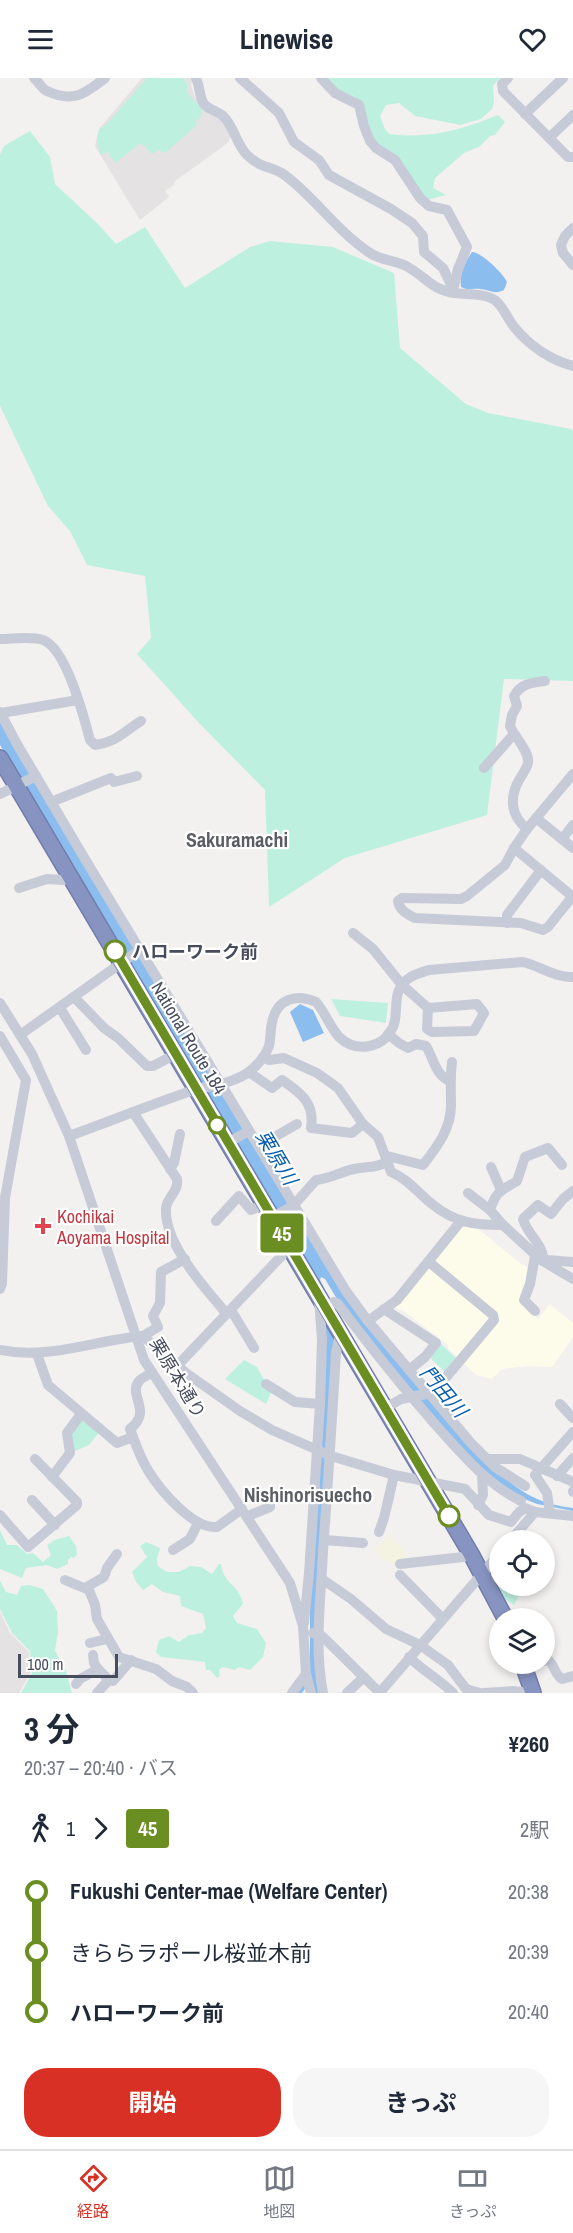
<!DOCTYPE html>
<html lang="ja">
<head>
<meta charset="utf-8">
<style>
	:root { --surface:#fff; --page:#f6f6f7; --text:#1f2937; --muted:#747a83; --line:#e0e1e3; --accent:#d93025 }
	body { margin:0; font-family:"Archivo Narrow","Noto Sans JP",sans-serif; background:var(--page); color:var(--text); height:100vh; display:flex; flex-direction:column; font-size:22px; white-space:nowrap }
	* { box-sizing:border-box; margin:0 }
	p { font-size:20px; color:var(--muted) }
	.icon { flex:none; width:33px; height:33px; fill:none; stroke:currentColor; stroke-width:2; stroke-linecap:round; stroke-linejoin:round }
	.map { position:relative; height:1615px; overflow:hidden }
	.sheet { display:flex; flex-direction:column; background:var(--surface); flex:1 }
	.sheet>* { flex:none }
	.badge { padding:0 12px; border-radius:4px; font-size:21px; line-height:39px }
	.buttons { position:absolute; left:489px; top:1452px; display:grid; gap:12px }
	.buttons a { display:grid; place-items:center; width:66px; height:66px; border-radius:50%; background:var(--surface); box-shadow:0 3px 9px #0003; font-size:30px }
	.scale { position:absolute; left:18px; bottom:15px; width:100px; box-sizing:border-box; padding-left:6px; border:3px solid #484d5e; border-top:0; font-size:16px; line-height:21px; white-space:nowrap; color:#484d5e; -webkit-text-stroke:4px #fff; paint-order:stroke }
	.map>.badge { position:absolute; translate:-50% -50%; box-shadow:0 0 0 3px #fff }
	.legs { display:flex; align-items:center; gap:9px; height:66px; padding:0 24px; font-size:20px }
	.legs p { margin-inline-start:auto }
	.summary { display:flex; align-items:center; justify-content:space-between; height:102px; padding:0 24px }
	h1 { font-size:33px; font-weight:700; line-height:45px }
	.cta { display:flex; gap:12px; margin-top:auto; padding:12px 24px }
	.cta a { flex:1; height:69px; border-radius:24px; background:var(--accent); color:#fff; font-size:24px; font-weight:700; line-height:69px; text-align:center }
	.cta a+a { background:var(--page); color:var(--text) }
	ul { padding:0 24px; list-style:none }
	li { display:flex; align-items:center; gap:21px; height:60px; font-size:22px }
	li i { display:grid; place-items:center; width:9px; height:100%; margin:0 8px; background:currentColor }
	li i::after { content:''; width:15px; height:15px; margin:-8px; border:4px solid; border-radius:50%; background:var(--surface) }
	li p { margin-inline-start:auto }
	li:first-child i { background:linear-gradient(#0000 50%,currentColor 0) }
	li:last-child i { background:linear-gradient(currentColor 50%,#0000 0) }
	header { display:flex; justify-content:space-between; align-items:center; height:78px; padding:0 24px; background:var(--surface); font-size:27px; font-weight:700 }
	.menu { display:flex; justify-content:space-around; align-items:center; height:84px; border-top:2px solid var(--line); background:var(--surface); font-size:16px; color:var(--muted) }
	.menu a { display:grid; justify-items:center; gap:3px }
	.menu .current { color:var(--accent) }
	.map>svg:first-child { display:block }
</style>
</head>
<body>
<header><svg class="icon" aria-label="menu" viewBox="0 0 24 24"><path d="M4 6h16M4 12h16M4 18h16"/></svg>Linewise<svg class="icon" aria-label="heart" viewBox="0 0 24 24"><path d="M12 20l-8-8c-3-5 5-10 8-4 3-6 11-1 8 4z"/></svg></header>
<div class="map">
<svg width="573" height="1615" viewBox="0 0 573 1615">
	<rect width="100%" height="100%" fill="#f3f1f0"/>
	<polygon fill="#fdfcea" points="458,1148 478,1151 520,1185 530,1191 523,1222 537,1240 538,1241 550,1226 573,1245 573,1259 552,1289 529,1288 502,1291 492,1301 476,1297 448,1270 448,1267 405,1234 392,1228"/>
	<g fill="#e4e2e2">
		<polygon points="142,0 193,0 191,7 195,19 220,41 228,51 230,59 229,63 221,70 175,103 174,107 165,113 169,119 140,142 95,68 99,51"/>
		<polygon points="0,1534 10,1555 29,1574 31,1594 19,1615 0,1615"/>
	</g>
	<g fill="#bef0e0">
		<polygon points="147,0 182,0 187,5 187,15 203,32 200,40 196,43 197,47 165,75 158,72 152,76 141,65 115,85 108,74 101,77 97,63 99,51 105,48"/>
		<path d="M324 0H500L493 8 494 25 492 31 481 41 460 47 415 38 399 25 386 27 380 38 385 51 389 56C428 61 462 52 498 37L505 44 495 57 490 58 479 69 464 75 435 100 433 110 446 117 427 122 376 69 359 26 354 18 340 14Z"/>
		<polygon points="30,53 50,79 55,106 99,147 116,166 145,149 185,210 250,169 270,163 333,169 394,195 400,270 466,326 488,335 571,351 573,353 573,603 504,601 487,737 345,780 269,829 265,712 199,645 137,576 151,560 145,498 87,487 70,453 48,428 0,328 0,76 4,68"/>
		<polygon points="331,921 388,925 386,945 340,938"/>
		<polygon points="441,1266 457,1281 445,1294 428,1278"/>
		<polygon points="244,1282 257,1289 271,1315 266,1326 225,1301"/>
		<polygon points="81,1339 100,1353 89,1367 75,1373 70,1365 74,1347"/>
		<polygon points="0,1452 7,1467 17,1467 27,1476 33,1475 43,1484 51,1477 47,1467 55,1462 69,1458 76,1468 77,1476 74,1480 71,1479 68,1482 68,1486 57,1491 47,1487 26,1490 22,1500 0,1491"/>
		<path d="M146 1464 160 1470 157 1481 158 1488 167 1494H179L190 1488 201 1489 212 1496 219 1486H221C224 1508 239 1505 243 1526L233 1538 237 1545 257 1551 266 1565 263 1579 250 1592 239 1589 235 1592 223 1589 219 1592 220 1598 217 1600 210 1592H206L205 1584 161 1579 156 1574 159 1562 169 1558 179 1564 189 1557 202 1555 206 1550 203 1536 181 1528 180 1518 163 1514 152 1506 143 1512 136 1504 132 1494 147 1479 140 1468Z"/>
		<polygon points="499,1480 500,1508 524,1508 514,1527 505,1521 489,1491"/>
		<polygon points="0,1503 6,1514 17,1517 21,1508 30,1507 43,1511 57,1533 58,1554 55,1573 66,1593 72,1615 21,1615 32,1595 30,1573 12,1555 0,1531"/>
	</g>
	<path fill="#f4f3e1" d="M388 1456 403 1472 408 1483C392 1486 383 1486 374 1471L385 1463Z"/>
	<g fill="#8bbeee">
		<path d="M472 174C481 174 504 196 507 204L504 212C493 217 491 212 480 211 472 210 468 213 461 209 459 197 465 184 472 174Z"/>
		<path d="M0 640 353 1225 505 1400C528 1419 543 1426 573 1430V1433L537 1426 512 1416 461 1372 340 1226 325 1201 321 1199 320 1202 330 1222 335 1261 320 1615H315L311 1602 302 1615H297L310 1594V1524L321 1209 0 667Z"/>
		<polygon points="300,926 313,932 324,955 303,964 290,934"/>
	</g>
	<g fill="none" stroke-linecap="round" stroke-linejoin="round">
		<defs>
			<g id="highway">
				<polyline points="0,680 471,1476 505,1540"/>
				<polyline points="523,1586 533,1615"/>
			</g>
		</defs>
		<use href="#highway" stroke="#727eac" stroke-width="18"/>
		<g stroke="#c7cbd8" stroke-width="10">
			<path d="M34 0C39 4 42 11 47 13 73 25 85 16 105 0"/>
			<path d="M196 0C200 8 199 19 204 26 209 32 218 33 223 38 234 48 236 66 247 77 261 91 273 88 286 98 316 121 338 154 370 175 382 183 396 182 408 189 427 200 432 212 455 215"/>
			<path d="M240 0 279 35 294 64 319 82 329 97 391 131 412 145 423 158 424 174 443 190 455 215C468 217 486 215 496 223 504 230 508 242 515 250 530 268 551 282 573 288"/>
			<polyline points="321,0 335,15 359,27 364,48 370,63 376,70 395,82 420,120 429,128 447,132 467,169 458,191 454,208 452,210"/>
			<polyline points="508,0 502,6 503,13 568,79 573,79"/>
			<polyline points="525,36 563,0"/>
			<polyline points="550,59 573,37"/>
			<polyline points="573,150 565,158 561,167 563,175 573,187"/>
			<path d="M0 561C13 561 30 558 43 562 66 570 84 639 90 662L95 667C115 665 125 653 141 643"/>
			<polyline points="0,634 17,666 85,781 346,1213 368,1243 471,1365 495,1389 525,1408"/>
			<polyline points="1,635 78,622"/>
			<polyline points="484,690 514,656"/>
			<polyline points="0,716 36,698"/>
			<polyline points="51,724 111,700 114,704 137,698"/>
			<polyline points="536,740 573,770"/>
			<path d="M527 751C511 738 509 720 519 702 522 697 527 690 528 685 530 674 514 658 510 648L512 637 517 628 514 618C521 605 532 605 545 603"/>
			<polyline points="562,761 573,747"/>
			<polyline points="514,770 573,819"/>
			<polyline points="19,810 47,801 63,802 71,799"/>
			<path d="M572 819 548 849 543 852 521 845 415 840C407 836 399 832 398 823L402 820 461 821 467 818 505 787 514 770 527 751 573 696"/>
			<polyline points="507,845 507,837 541,792"/>
			<polyline points="353,855 373,871 402,907 428,930 477,926 484,935 474,953 432,954 427,951 428,930"/>
			<polyline points="74,919 104,950 118,960 147,988 153,988 176,976"/>
			<polyline points="0,925 32,976 69,1058 144,1282 290,1505 303,1548 306,1596 311,1615"/>
			<polyline points="60,930 86,972"/>
			<path d="M388 956 399 965 408 970 416 966 426 968C434 981 435 997 450 1003"/>
			<polyline points="20,957 141,871"/>
			<polyline points="0,958 26,1002 5,1120 2,1206 0,1211"/>
			<path d="M263 979 269 982 284 980 317 995 338 1010 363 1046 378 1059 391 1094C408 1101 418 1115 432 1126 455 1145 475 1147 503 1147L541 1182 573 1201"/>
			<path d="M249 994 272 1010 282 1002C301 1015 315 1025 311 1050L352 1055 363 1046"/>
			<path d="M133 1034 177 1101C179 1114 166 1120 166 1131 164 1165 206 1212 227 1236"/>
			<path d="M69 1058C111 1043 152 1026 194 1012 212 1007 235 1005 250 993 258 987 266 977 269 968 271 960 270 952 272 945 276 921 296 915 316 924 325 934 330 949 339 959 356 975 383 971 393 949 398 938 394 923 399 912 405 899 416 896 429 892L523 884C540 888 555 900 573 899"/>
			<polyline points="227,1065 249,1053"/>
			<polyline points="259,1068 297,1046"/>
			<path d="M387 1078 423 1087C437 1069 451 1051 451 1027 451 1012 450 999 452 984"/>
			<polyline points="491,1089 501,1112"/>
			<polyline points="170,1091 174,1085 180,1056"/>
			<polyline points="468,1115 490,1132"/>
			<path d="M273 1139 293 1128 316 1102C330 1101 340 1094 354 1091 368 1088 373 1091 387 1084"/>
			<polyline points="216,1143 239,1118 251,1132 265,1126"/>
			<path d="M503 1147 490 1132C496 1113 501 1113 517 1103L525 1079 548 1070 562 1087"/>
			<path d="M543 1181C544 1168 527 1156 523 1141L538 1127 551 1136 563 1121 573 1113"/>
			<polyline points="547,1182 573,1184"/>
			<path d="M325 1230 334 1224 338 1226C368 1266 400 1306 433 1344 460 1374 485 1405 521 1423"/>
			<polyline points="384,1231 436,1265 425,1279 409,1292"/>
			<polyline points="231,1232 254,1270"/>
			<polyline points="535,1233 524,1222 530,1206 535,1178"/>
			<polyline points="368,1243 397,1222 461,1143"/>
			<polyline points="143,1258 186,1295 240,1333 272,1352 331,1378 394,1397 465,1411 489,1437 511,1444 519,1434 525,1430 535,1434 573,1438"/>
			<path d="M0 1272C49 1282 95 1262 143 1258L158 1249 153 1238 160 1225 161 1194 185 1181"/>
			<path d="M37 1276 48 1307 117 1365 133 1359C137 1370 142 1383 149 1394 161 1413 193 1451 217 1449L242 1431"/>
			<polyline points="177,1288 290,1169"/>
			<polyline points="266,1306 295,1324 320,1326"/>
			<polyline points="560,1326 573,1340"/>
			<polyline points="384,1331 401,1321 426,1316 437,1310 494,1242 493,1237 429,1184"/>
			<path d="M133 1359 130 1351C154 1332 126 1317 140 1302 143 1299 149 1297 152 1294"/>
			<polyline points="488,1381 520,1381 573,1404"/>
			<polyline points="557,1398 573,1380"/>
			<polyline points="52,1399 70,1375 67,1355 81,1336"/>
			<polyline points="573,1414 573,1413"/>
			<polyline points="32,1422 55,1447"/>
			<polyline points="478,1427 483,1417 482,1396"/>
			<polyline points="550,1435 547,1415 535,1397 573,1354"/>
			<polyline points="0,1437 28,1469 77,1427 77,1424 35,1381"/>
			<polyline points="248,1438 270,1429 270,1418"/>
			<polyline points="379,1454 384,1440 394,1397"/>
			<polyline points="324,1462 363,1465"/>
			<polyline points="511,1462 535,1434"/>
			<polyline points="173,1472 190,1461 198,1445"/>
			<polyline points="400,1486 463,1479 471,1476"/>
			<polyline points="400,1497 442,1540"/>
			<polyline points="322,1501 351,1521 386,1551 420,1567 448,1587 466,1611 480,1615"/>
			<polyline points="65,1502 89,1512 95,1527 97,1541 119,1579 156,1591 172,1603 187,1609 193,1615"/>
			<polyline points="85,1510 104,1499 107,1490 117,1476"/>
			<polyline points="304,1545 309,1495 320,1326 322,1262 319,1222"/>
			<polyline points="313,1555 322,1558 378,1613 382,1612 500,1475"/>
			<polyline points="90,1565 107,1561"/>
			<polyline points="93,1577 94,1585 98,1591"/>
			<path d="M409 1579C423 1593 439 1601 453 1615"/>
			<path d="M544 1583 548 1582C555 1587 554 1596 562 1601L573 1598"/>
			<polyline points="76,1606 80,1601 98,1591 109,1602 113,1603 131,1582"/>
			<polyline points="97,1615 109,1602"/>
			<polyline points="292,1615 306,1596"/>
			<path d="M323 1615C314 1568 321 1520 323 1473 328 1407 332 1341 336 1275L340 1256"/>
			<polyline points="347,1615 364,1599"/>
			<polyline points="484,1615 513,1613 532,1615"/>
		</g>
		<use href="#highway" stroke="#8793c0" stroke-width="15"/>
	</g>
	<g fill="none" stroke-linecap="round" stroke-linejoin="round">
		<defs>
			<polyline id="line-1" points="115,873 449,1438"/>
		</defs>
		<use href="#line-1" stroke="#fff" stroke-width="14"/>
		<use href="#line-1" stroke="#6b8e23" stroke-width="9"/>
	</g>
	<g fill="#fff" stroke="#6b8e23" stroke-width="3">
		<circle cx="115" cy="873" r="10"/>
		<circle cx="217" cy="1047" r="8"/>
		<circle cx="449" cy="1438" r="10"/>
	</g>
	<path fill="#e0444e" stroke="#fff" stroke-width="2" d="M40 1139h6v6h6v6h-6v6h-6v-6h-6v-6h6z"/>
	<g text-anchor="middle" dominant-baseline="central" stroke-width="4.5" stroke-linejoin="round" paint-order="stroke">
		<g font-size="18" font-weight="bold" fill="#484d5e" stroke="#fff" text-anchor="start">
			<text x="132" y="873">ハローワーク前</text>
		</g>
		<g font-size="18" fill="#484d5e" stroke="#fff">
			<text transform="translate(189 960) rotate(59)">National Route 184</text>
			<text transform="translate(178 1300) rotate(59)">栗原本通り</text>
		</g>
		<g font-size="18" fill="#be3a42" stroke="#fff" text-anchor="start">
			<text x="57" y="1138">Kochikai<tspan x="57" dy="21">Aoyama Hospital</tspan></text>
		</g>
		<g font-size="20" font-weight="bold" fill="#5c5e65" stroke="#fff">
			<text x="237" y="761">Sakuramachi</text>
			<text x="308" y="1416">Nishinorisuecho</text>
		</g>
		<g font-size="20" font-style="italic" fill="#095eaf" stroke="#fff">
			<text transform="translate(277 1079) rotate(59)">栗原川</text>
			<text transform="translate(444 1313) rotate(50)">門田川</text>
		</g>
	</g>
</svg>
<div class="buttons">
<a><svg class="icon" aria-label="locate" viewBox="0 0 24 24"><circle cx="12" cy="12" r="6"/><path d="M12 2v4M12 18v4M2 12h4M18 12h4"/></svg></a>
<a><svg class="icon" aria-label="layers" viewBox="0 0 24 24"><path d="M12 4l9 5-9 5-9-5zM3 14l9 5 9-5"/></svg></a>
</div>
<div class="scale">100 m</div>
<b class="badge" style="left:282px;top:1155px;background:#6b8e23;color:#fff">45</b>
</div>
<section class="sheet">
<div class="summary"><div><h1>3 分</h1><p>20:37 – 20:40 · バス</p></div><b>¥260</b></div>
<div class="legs"><svg class="icon" aria-label="walk" viewBox="0 0 24 24"><circle cx="13" cy="4" r="2"/><path d="M13 8l-2 6 4 7M11 14l-3 7M7 12l3-4h3l4 4"/></svg>1<svg class="icon" aria-label="forward" viewBox="0 0 24 24"><path d="M9 5l7 7-7 7"/></svg><b class="badge" style="background:#6b8e23;color:#fff">45</b><p>2駅</p></div>
<ul>
<li><i style="color:#6b8e23"></i><b>Fukushi Center-mae (Welfare Center)</b><p>20:38</p></li>
<li><i style="color:#6b8e23"></i><span>きららラポール桜並木前</span><p>20:39</p></li>
<li><i style="color:#6b8e23"></i><b>ハローワーク前</b><p>20:40</p></li>
</ul>
<div class="cta"><a>開始</a><a>きっぷ</a></div>
</section>
<nav class="menu">
<a class="current"><svg class="icon" aria-label="directions" viewBox="0 0 24 24"><path d="M12 3l9 9-9 9-9-9zM9 14v-3h6M13 9l2 2-2 2"/></svg>経路</a>
<a><svg class="icon" aria-label="map" viewBox="0 0 24 24"><path d="M3 6l6-2 6 2 6-2v14l-6 2-6-2-6 2zM9 4v14M15 6v14"/></svg>地図</a>
<a><svg class="icon" aria-label="tickets" viewBox="0 0 24 24"><path d="M3 7h18v10H3zM15 7v10"/></svg>きっぷ</a>
</nav>
</body>
</html>
